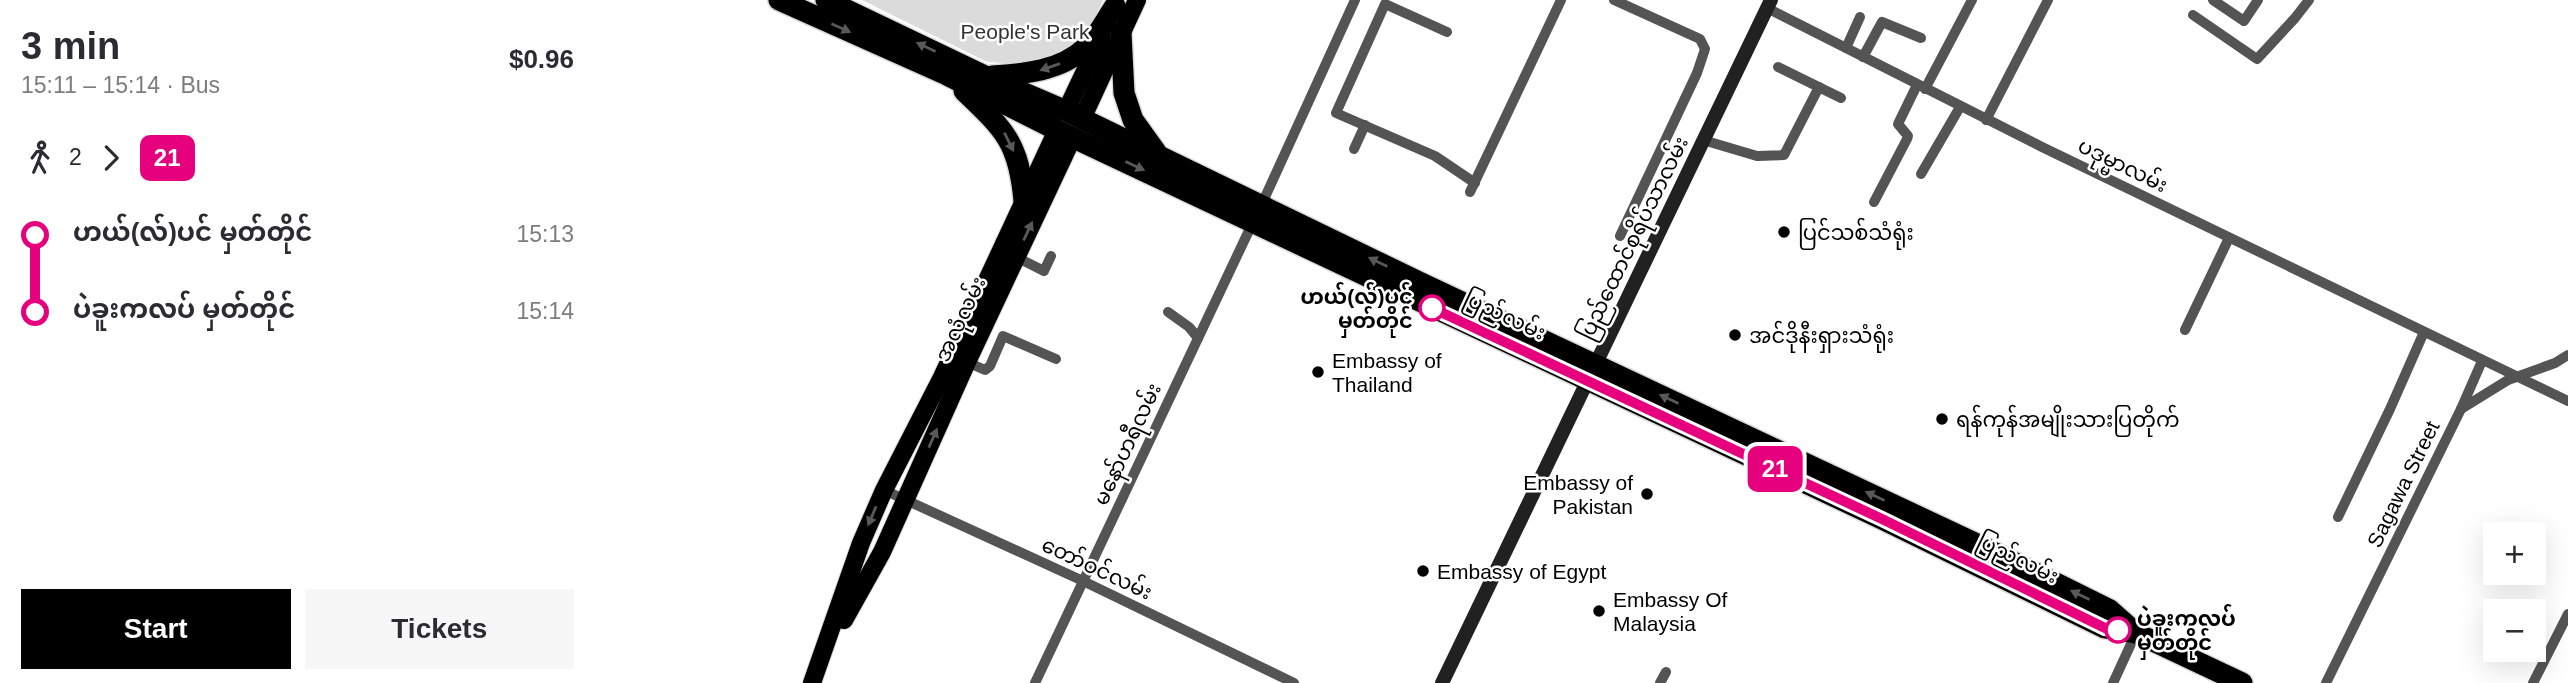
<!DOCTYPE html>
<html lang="en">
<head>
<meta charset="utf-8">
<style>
	:root { --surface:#fff; --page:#f7f7f7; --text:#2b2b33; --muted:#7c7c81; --accent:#000 }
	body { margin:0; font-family:Arial,"Noto Sans Myanmar",sans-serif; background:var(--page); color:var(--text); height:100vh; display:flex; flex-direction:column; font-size:26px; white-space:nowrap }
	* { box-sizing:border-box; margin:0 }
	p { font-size:23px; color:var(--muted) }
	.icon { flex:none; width:38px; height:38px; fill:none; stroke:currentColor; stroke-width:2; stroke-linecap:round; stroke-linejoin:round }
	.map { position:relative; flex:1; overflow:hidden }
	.sheet { display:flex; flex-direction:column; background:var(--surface); width:595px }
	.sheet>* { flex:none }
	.badge { padding:0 14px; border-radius:10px; font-size:24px; line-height:46px }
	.tools { position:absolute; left:1888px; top:522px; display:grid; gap:14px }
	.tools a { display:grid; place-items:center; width:63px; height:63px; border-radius:0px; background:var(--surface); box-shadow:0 7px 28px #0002; font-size:35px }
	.map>.badge { position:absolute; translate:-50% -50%; box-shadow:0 0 0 4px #fff }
	.legs { display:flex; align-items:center; gap:10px; height:77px; padding:0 21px; font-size:23px }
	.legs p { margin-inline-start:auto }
	.head { display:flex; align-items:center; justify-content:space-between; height:119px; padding:0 21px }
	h1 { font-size:38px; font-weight:700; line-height:52px }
	.button { display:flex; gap:14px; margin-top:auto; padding:14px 21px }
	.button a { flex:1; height:80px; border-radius:0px; background:var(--accent); color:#fff; font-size:28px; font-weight:700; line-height:80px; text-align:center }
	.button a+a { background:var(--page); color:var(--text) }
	ul { padding:0 21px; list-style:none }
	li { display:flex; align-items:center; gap:24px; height:77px; font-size:26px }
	li i { display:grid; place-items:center; width:10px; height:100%; margin:0 9px; background:currentColor }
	li i::after { content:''; width:18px; height:18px; margin:-9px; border:5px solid; border-radius:50%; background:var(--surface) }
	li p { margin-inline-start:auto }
	li:first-child i { background:linear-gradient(#0000 50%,currentColor 0) }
	li:last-child i { background:linear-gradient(currentColor 50%,#0000 0) }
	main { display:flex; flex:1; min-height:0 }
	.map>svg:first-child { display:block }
</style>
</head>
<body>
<main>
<section class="sheet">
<div class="head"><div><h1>3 min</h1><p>15:11 – 15:14 · Bus</p></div><b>$0.96</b></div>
<div class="legs"><svg class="icon" aria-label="walk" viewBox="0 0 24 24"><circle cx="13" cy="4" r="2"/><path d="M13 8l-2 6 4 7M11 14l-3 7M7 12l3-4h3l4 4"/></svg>2<svg class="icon" aria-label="forward" viewBox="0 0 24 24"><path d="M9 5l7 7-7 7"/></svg><b class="badge" style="background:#e6007e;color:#fff">21</b></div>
<ul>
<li><i style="color:#e6007e"></i><b>ဟယ်(လ်)ပင် မှတ်တိုင်</b><p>15:13</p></li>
<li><i style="color:#e6007e"></i><b>ပဲခူးကလပ် မှတ်တိုင်</b><p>15:14</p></li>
</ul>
<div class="button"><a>Start</a><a>Tickets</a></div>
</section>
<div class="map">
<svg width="1973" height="683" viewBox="0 0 1973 683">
	<rect width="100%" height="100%" fill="#fff"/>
	<polygon fill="#dbdbdb" points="267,0 508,0 489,41 443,65 392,62"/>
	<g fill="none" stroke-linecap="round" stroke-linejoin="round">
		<defs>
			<g id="primary">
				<polyline points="471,111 507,35"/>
				<polyline points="487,119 542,0"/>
				<polyline points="249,620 287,552 372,362 478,137"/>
				<polyline points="217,683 266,543 289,490 347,377 462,130"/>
			</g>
			<g id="highway">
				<polyline points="184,0 352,75 462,130 1287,519 1510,628 1541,633"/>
				<polyline points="231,0 392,77 471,111 824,282 1384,545 1515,610 1541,633 1647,683"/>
				<polyline points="526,33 529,93 538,120 561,152"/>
				<path d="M397 76C429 74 466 71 491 47 503 36 511 19 520 6"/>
				<path d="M369 91C410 130 424 143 429 201"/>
			</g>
		</defs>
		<use href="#primary" stroke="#dbdbdb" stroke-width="20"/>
		<use href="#highway" stroke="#dbdbdb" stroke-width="24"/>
		<g stroke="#545454" stroke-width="10">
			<polyline points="1019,0 1105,39 1110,49 1102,73 1025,236"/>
			<polyline points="1618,0 1649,21 1663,0"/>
			<polyline points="1172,8 1447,147 1973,401"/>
			<polyline points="1598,15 1662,59 1700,18 1714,0"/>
			<polyline points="852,32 790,4 741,113 840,156 880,183"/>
			<polyline points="1251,48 1265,17"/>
			<polyline points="1268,57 1287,22 1326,38"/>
			<polyline points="1183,67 1246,98"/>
			<polyline points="1330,89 1377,0"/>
			<polyline points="1391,120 1453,0"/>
			<polyline points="1108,140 1162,156 1189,155 1224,87"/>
			<polyline points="759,149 770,125"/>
			<polyline points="1326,174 1365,107"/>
			<polyline points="875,192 966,0"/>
			<polyline points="1279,202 1312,139 1313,136 1303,124 1322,85"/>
			<polyline points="666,206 760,0"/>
			<polyline points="421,257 449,271 456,256"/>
			<polyline points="573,312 594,327 603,338"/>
			<polyline points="1590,330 1634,238"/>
			<polyline points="372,362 390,370 395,366 408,336 461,359"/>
			<polyline points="1866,409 1913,380 1960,363 1973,355"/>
			<polyline points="289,490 488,581 699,683"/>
			<polyline points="1743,517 1795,409 1829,332"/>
			<polyline points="440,683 658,222"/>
			<polyline points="1065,683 1071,672"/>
			<polyline points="1518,683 1541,633"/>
			<polyline points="1731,683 1866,409 1887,361"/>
			<polyline points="1938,683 1973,614"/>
		</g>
		<polyline stroke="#212121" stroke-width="14" points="847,683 1176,0"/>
		<use href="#primary" stroke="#000" stroke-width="18"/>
		<use href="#highway" stroke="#000" stroke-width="21"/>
	</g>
	<defs><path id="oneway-solid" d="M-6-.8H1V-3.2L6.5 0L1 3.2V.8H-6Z" transform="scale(1.75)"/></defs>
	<g fill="#595959">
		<use href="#oneway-solid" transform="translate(246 28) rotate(24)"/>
		<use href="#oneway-solid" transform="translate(331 47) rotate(-155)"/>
		<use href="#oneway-solid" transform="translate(455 67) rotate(161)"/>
		<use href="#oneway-solid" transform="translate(414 142) rotate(64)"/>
		<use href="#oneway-solid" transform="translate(540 166) rotate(25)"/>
		<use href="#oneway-solid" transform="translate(433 231) rotate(-65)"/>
		<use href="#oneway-solid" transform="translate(783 262) rotate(-154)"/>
		<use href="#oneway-solid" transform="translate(1074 399) rotate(-155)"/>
		<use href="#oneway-solid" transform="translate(338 438) rotate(-66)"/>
		<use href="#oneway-solid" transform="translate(1280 496) rotate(-155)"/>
		<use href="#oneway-solid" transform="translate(277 516) rotate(113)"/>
		<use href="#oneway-solid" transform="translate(1485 595) rotate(-154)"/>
	</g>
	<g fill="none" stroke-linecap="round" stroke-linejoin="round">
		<defs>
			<polyline id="line-1" points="837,308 1287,519 1510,628 1523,630"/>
		</defs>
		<use href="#line-1" stroke="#fff" stroke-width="16"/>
		<use href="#line-1" stroke="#e6007e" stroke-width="10"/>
	</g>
	<g fill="#000" stroke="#fff" stroke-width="2.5">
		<circle cx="1189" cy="232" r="7"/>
		<circle cx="1140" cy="335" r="7"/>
		<circle cx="723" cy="372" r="7"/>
		<circle cx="1347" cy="419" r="7"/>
		<circle cx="1052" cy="494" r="7"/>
		<circle cx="828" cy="571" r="7"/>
		<circle cx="1004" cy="611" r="7"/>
	</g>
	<g fill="#fff" stroke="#e6007e" stroke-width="3.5">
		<circle cx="837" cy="308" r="12"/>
		<circle cx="1523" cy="630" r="12"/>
	</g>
	<g text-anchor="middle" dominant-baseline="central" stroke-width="5" stroke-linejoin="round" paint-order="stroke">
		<g font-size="21" fill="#323232" stroke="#fff">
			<text x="430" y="31">People's Park</text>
		</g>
		<g font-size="21" fill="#000" stroke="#fff">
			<text transform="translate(1528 165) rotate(26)">ပဒုမ္မာလမ်း</text>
			<text transform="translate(1038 238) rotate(-64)">ပြည်ထောင်စုရိပ်သာလမ်း</text>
			<text transform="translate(910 315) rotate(25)">ပြည်လမ်း</text>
			<text transform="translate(365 319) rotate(-65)">အလုံလမ်း</text>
			<text transform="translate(532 444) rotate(-65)">မနော်ဟရီလမ်း</text>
			<text transform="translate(1808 484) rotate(-64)">Sagawa Street</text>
			<text transform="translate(1423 558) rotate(26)">ပြည်လမ်း</text>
			<text transform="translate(502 568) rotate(25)">တော်ဝင်လမ်း</text>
		</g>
		<g font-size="21" fill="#000" stroke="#fff" text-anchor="start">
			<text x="1203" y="232">ပြင်သစ်သံရုံး</text>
			<text x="1154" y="335">အင်ဒိုနီးရှားသံရုံး</text>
			<text x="737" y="360">Embassy of<tspan x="737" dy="24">Thailand</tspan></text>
			<text x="1361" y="419">ရန်ကုန်အမျိုးသားပြတိုက်</text>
			<text x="1038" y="482" text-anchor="end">Embassy of<tspan x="1038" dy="24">Pakistan</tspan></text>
			<text x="842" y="571">Embassy of Egypt</text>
			<text x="1018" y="599">Embassy Of<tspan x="1018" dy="24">Malaysia</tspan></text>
		</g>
		<g font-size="21" font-weight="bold" fill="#000" stroke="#fff" text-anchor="end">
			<text x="818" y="296">ဟယ်(လ်)ပင်<tspan x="818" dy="24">မှတ်တိုင်</tspan></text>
			<text x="1542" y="618" text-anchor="start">ပဲခူးကလပ်<tspan x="1542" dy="24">မှတ်တိုင်</tspan></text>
		</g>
	</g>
</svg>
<div class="tools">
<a>+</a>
<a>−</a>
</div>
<b class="badge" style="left:1180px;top:469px;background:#e6007e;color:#fff">21</b>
</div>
</main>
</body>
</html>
